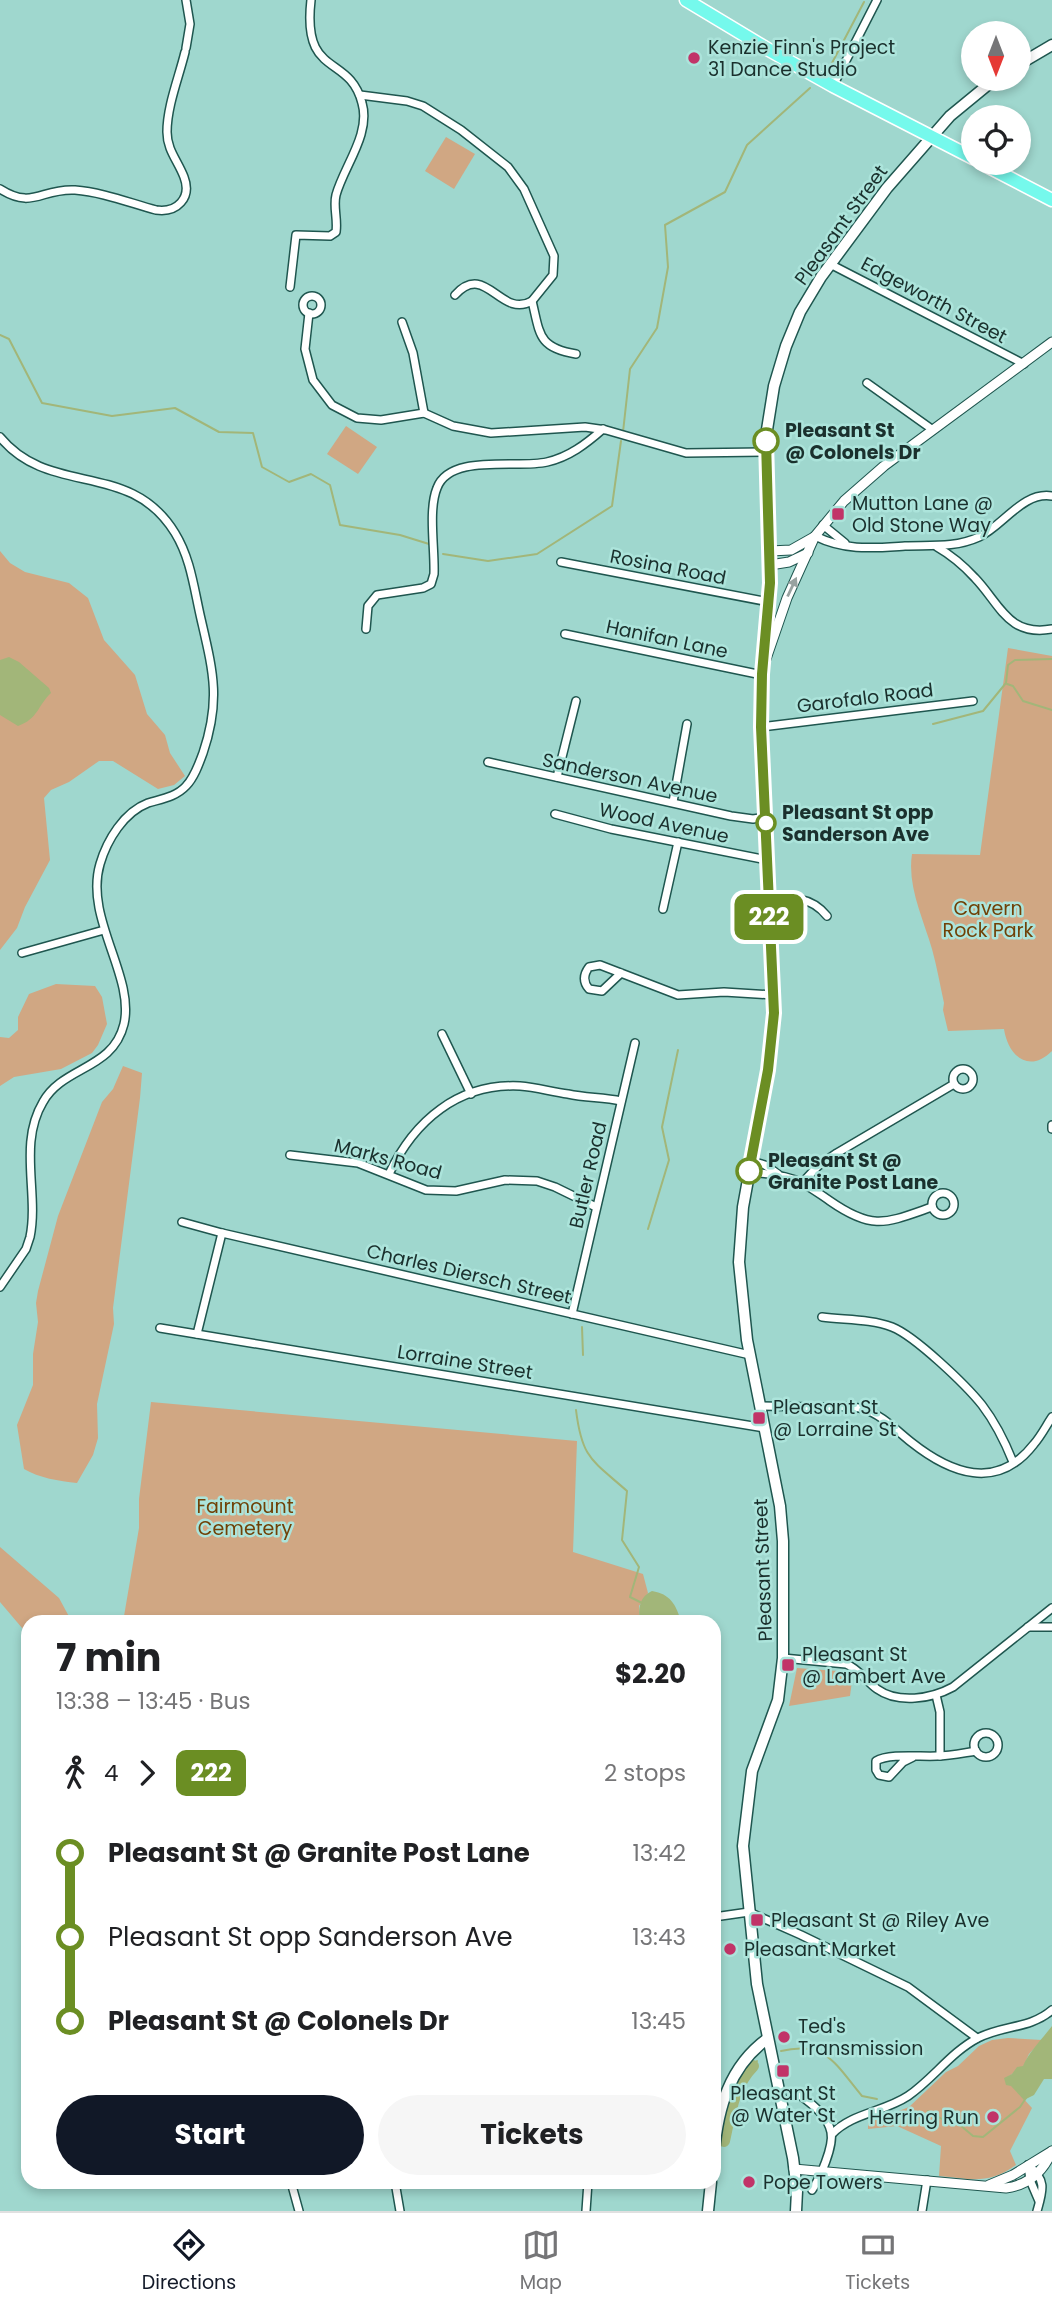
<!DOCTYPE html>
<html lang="en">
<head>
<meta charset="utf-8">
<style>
	:root { --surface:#fff; --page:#f6f6f6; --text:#202124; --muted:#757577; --line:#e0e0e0; --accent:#111827 }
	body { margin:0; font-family:Poppins,sans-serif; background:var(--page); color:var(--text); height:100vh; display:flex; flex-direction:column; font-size:26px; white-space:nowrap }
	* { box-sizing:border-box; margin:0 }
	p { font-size:23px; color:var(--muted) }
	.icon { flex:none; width:38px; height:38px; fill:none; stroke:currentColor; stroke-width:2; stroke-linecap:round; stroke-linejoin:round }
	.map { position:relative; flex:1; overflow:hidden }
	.details { position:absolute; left:21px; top:1615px; width:700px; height:574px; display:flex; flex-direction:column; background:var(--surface); border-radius:21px; box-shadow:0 4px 10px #0003 }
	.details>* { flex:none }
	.badge { padding:0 14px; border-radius:10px; font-size:24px; line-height:46px }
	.needle { width:46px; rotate:180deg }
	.fabs { position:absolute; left:961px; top:21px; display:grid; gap:14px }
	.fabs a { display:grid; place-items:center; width:70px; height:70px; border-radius:50%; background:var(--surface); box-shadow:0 4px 10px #0003; font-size:35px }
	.map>.badge { position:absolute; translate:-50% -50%; box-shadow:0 0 0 4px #fff }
	.legs { display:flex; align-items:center; gap:10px; height:77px; padding:0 35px; font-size:23px }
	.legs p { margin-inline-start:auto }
	.summary { display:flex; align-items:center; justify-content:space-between; height:119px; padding:0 35px }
	h1 { font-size:38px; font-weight:700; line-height:52px }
	.button { display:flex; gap:14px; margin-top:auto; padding:14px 35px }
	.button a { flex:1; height:80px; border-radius:42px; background:var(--accent); color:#fff; font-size:28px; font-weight:700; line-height:80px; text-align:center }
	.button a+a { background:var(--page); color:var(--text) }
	ul { padding:0 35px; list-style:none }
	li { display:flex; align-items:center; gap:24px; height:84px; font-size:26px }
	li i { display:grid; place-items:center; width:10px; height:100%; margin:0 9px; background:currentColor }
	li i::after { content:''; width:18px; height:18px; margin:-9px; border:5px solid; border-radius:50%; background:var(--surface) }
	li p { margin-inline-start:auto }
	li:first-child i { background:linear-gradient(#0000 50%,currentColor 0) }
	li:last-child i { background:linear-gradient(currentColor 50%,#0000 0) }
	.tabs { display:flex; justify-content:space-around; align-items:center; height:98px; border-top:2px solid var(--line); background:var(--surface); font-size:19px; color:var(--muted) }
	.tabs a { display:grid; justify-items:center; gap:4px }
	.tabs .on { color:var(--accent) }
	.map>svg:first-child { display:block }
</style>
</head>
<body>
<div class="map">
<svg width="1052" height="2211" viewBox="0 0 1052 2211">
	<rect width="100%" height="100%" fill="#9fd7ce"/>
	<g fill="#d0a783">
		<polygon points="446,137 475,154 454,189 425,171"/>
		<polygon points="346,426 377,447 358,474 327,454"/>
		<polygon points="0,551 10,563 25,572 69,583 88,598 104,640 135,675 147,714 165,735 170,753 185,776 174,785 158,789 113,761 99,761 69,782 51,790 44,798 50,860 25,907 17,928 0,950"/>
		<path d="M1008 648 1052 656V1051C1029 1074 1008 1056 1004 1029L948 1031 943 1010 944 1003C940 985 937 967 932 949 923 918 907 886 912 854L980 855Z"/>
		<polygon points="56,984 95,986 102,997 107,1024 98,1045 92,1053 61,1069 14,1077 0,1086 0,1037 9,1038 18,1030 18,1017 29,994"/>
		<path d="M123 1066 142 1073 140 1098 113 1308 114 1324 97 1404 98 1438 93 1455 77 1483C59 1481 39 1478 24 1469L17 1425 33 1385V1354L38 1322 36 1303 38 1291 58 1216 102 1102 113 1089Z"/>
		<polygon points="151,1402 577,1441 573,1552 643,1574 648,1593 639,1606 640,1622 123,1622 139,1528 139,1499"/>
		<polygon points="0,1547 59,1598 72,1622 28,1622 28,1635 0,1602"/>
		<polygon points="797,1668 851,1672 853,1673 850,1696 789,1706"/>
		<path d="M1008 2038 1042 2040 1029 2054 1023 2067 1009 2076 1006 2085H1011L1032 2108 1010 2151 1016 2165C988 2185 971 2179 939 2176L941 2146 897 2126 868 2129V2123L909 2107 946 2072 958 2066 979 2046 992 2040Z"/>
	</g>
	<g fill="#a2b679">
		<path d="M9 657 19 662 49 688 51 693C38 705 38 719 18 726L0 715V660Z"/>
		<path d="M652 1591C670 1594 676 1604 681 1622H640C638 1609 639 1597 652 1591Z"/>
		<path d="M1052 2026V2079H1044L1034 2095 1024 2100 1011 2086 1006 2085 1004 2078 1012 2074 1017 2067 1023 2066C1029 2052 1042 2039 1052 2026Z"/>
	</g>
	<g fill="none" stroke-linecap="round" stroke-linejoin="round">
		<g stroke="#a2b679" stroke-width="2">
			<polyline points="825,70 832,63 864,2"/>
			<polyline points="0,335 9,339 42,403 112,416 175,408 219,432 253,433 262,467 289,482 311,474 330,485 340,525 400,535 429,544"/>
			<polyline points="623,432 630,369 657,328 668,267 665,225 725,192 747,145 810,88"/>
			<polyline points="443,554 488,561 537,554 612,506 621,441"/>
			<polyline points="1007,684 1013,686 1023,701 1052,710"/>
			<polyline points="933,724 983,711 1006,683 1008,665 1015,660 1052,659"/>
			<polyline points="648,1229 669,1160 662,1127 678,1050"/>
			<polyline points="582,1327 583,1355"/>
			<path d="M576 1410C582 1459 592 1460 627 1491L622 1540 639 1567 630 1597 642 1603"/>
			<path d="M781 2051C826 2040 836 2065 862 2096L877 2099"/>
			<polyline points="751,2064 753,2066 757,2061"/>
			<polyline points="928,2111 949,2123 960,2125 973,2136 983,2137 1020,2107 1026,2098"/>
		</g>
		<path stroke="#a2b679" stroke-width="12" d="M724 2141C730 2114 733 2086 753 2066"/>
		<defs>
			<g id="minor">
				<polyline points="186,48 190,24 186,0"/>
				<polyline points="833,86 877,0"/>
				<polyline points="360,95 407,101 423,106 461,130 508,167 524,189 554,256 553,275 532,301"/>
				<path d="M0 189C33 210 41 188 75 190 102 192 130 203 156 210 177 213 192 198 184 177 178 161 167 150 167 132 167 106 179 77 185 52"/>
				<polyline points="830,264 1024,364"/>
				<path d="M290 287 296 235 330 236 336 232C338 219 333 207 336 195 344 166 371 134 362 103 349 53 302 79 311 0"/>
				<path d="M455 295C486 261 500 319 532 301 540 334 538 348 576 354"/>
				<circle cx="312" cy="305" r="9"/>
				<polyline points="309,313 305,349 313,380 332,405 357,418 381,420 424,413 453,426 491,433 585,427 606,430 686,453 765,452"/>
				<polyline points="402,322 413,353 424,413"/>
				<polyline points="867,383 933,430"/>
				<path d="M0 437C50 498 130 459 175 533 191 559 194 589 201 619 213 671 221 700 203 753 199 764 194 778 186 786 176 797 161 799 148 803 124 812 107 840 100 864 84 918 135 976 124 1024 113 1070 63 1066 43 1102 18 1144 39 1193 30 1237L26 1249 0 1287"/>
				<polyline points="823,525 845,543"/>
				<path d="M815 536C845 551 873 548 905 546 930 545 955 548 979 537 1003 526 1023 491 1052 496"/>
				<path d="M937 547C951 555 964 566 975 578 1000 604 1008 637 1052 629"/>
				<polyline points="561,562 769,602"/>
				<path d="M366 629 368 606 377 595 423 588 431 584 434 574C435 549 428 510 437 488 450 453 518 469 547 462 569 457 586 444 603 429"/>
				<polyline points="565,634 762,675"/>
				<polyline points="761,727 973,701"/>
				<polyline points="488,762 731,816 753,819 766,817"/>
				<polyline points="557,777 576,701"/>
				<polyline points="673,802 687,724"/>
				<polyline points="555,814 611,829 767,860"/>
				<path d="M768 900C792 897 811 896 827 916"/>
				<polyline points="663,909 678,842"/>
				<polyline points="22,953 104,930"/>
				<path d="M621 973 602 991 589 989C583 982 583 975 589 967L600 965 678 995 724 992 773 995"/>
				<polyline points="442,1034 471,1094"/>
				<circle cx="963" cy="1079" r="10"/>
				<polyline points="1052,1125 1052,1129"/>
				<polyline points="290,1155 358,1163 426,1190 456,1191 505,1180 537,1181 555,1187 596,1207"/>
				<polyline points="751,1161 765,1165 778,1174"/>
				<path d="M749 1171C767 1175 785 1174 802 1183 812 1188 821 1195 830 1201 873 1231 886 1223 932 1207"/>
				<path d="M389 1174C414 1121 458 1083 520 1086 536 1087 552 1092 568 1094 586 1098 603 1097 621 1101"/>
				<polyline points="802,1183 818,1166 837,1153 954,1084"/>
				<circle cx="943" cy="1204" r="11"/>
				<polyline points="182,1222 222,1233 750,1355"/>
				<polyline points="572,1314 635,1043"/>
				<path d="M822 1317C845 1320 871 1319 892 1327 915 1336 966 1385 982 1405 995 1422 1005 1442 1013 1462"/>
				<polyline points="160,1328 765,1428"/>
				<polyline points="197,1334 222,1233"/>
				<path d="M760 1406C780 1406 800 1407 820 1407 834 1407 849 1405 863 1409 881 1414 897 1431 911 1442 950 1473 997 1492 1034 1444 1041 1436 1046 1426 1052 1417"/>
				<polyline points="1028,1627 1052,1627"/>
				<path d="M783 1658 846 1664C859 1669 866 1681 877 1689 898 1704 931 1699 953 1687L1052 1608"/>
				<polyline points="936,1695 940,1712 940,1756"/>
				<circle cx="986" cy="1745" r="12"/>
				<path d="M913 1757 903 1762 889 1777 879 1775 876 1770V1761C889 1753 921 1757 937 1756 950 1756 963 1753 976 1751"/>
				<polyline points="714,1917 749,1912 801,1935 908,1987 977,2038"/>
				<path d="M798 2094C810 2102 828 2116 831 2132 834 2146 820 2178 812 2190"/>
				<path d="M832 2134C852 2113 884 2112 908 2096 933 2079 951 2052 978 2038 1003 2025 1030 2029 1052 2010"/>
				<path d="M1028 2165C1047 2180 1043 2190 1037 2211"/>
				<polyline points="1028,2165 1030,2180 1039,2201"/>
				<polyline points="291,2182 299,2211"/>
				<polyline points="395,2182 400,2211"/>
				<polyline points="586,2211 588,2182"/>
				<polyline points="922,2211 927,2180"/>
			</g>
			<g id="tertiary">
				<polyline points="770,551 791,550 814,537"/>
				<polyline points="770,565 789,562 808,553"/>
				<polyline points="766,659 787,598 815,536 844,501 884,466 1052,342"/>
				<path d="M794 2169 1006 2188C1029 2185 1043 2172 1052 2151"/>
				<polyline points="989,2185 1013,2175 1052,2151"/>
			</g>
			<g id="secondary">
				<polyline points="1018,65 1052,45"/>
				<path d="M714 2152C718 2108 729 2067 767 2039"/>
				<polyline points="708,2211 711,2182"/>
				<polyline points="796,2211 797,2191 793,2158 757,1984 743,1846 752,1771 778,1700 783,1658 783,1541 780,1506 747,1340 739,1262 743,1207 768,1070 774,1013 761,727 761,689 770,583 766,436 774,386 786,346 800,312 821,277 887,188 950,116 995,79"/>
			</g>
			<g id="primary">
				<polyline points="686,0 769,50 833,86 973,158"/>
				<polyline points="981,163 1052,200"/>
			</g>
		</defs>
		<use href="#minor" stroke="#1f564f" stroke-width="10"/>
		<use href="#tertiary" stroke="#1f564f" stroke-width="11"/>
		<use href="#secondary" stroke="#1f564f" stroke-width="13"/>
		<use href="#primary" stroke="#fff" stroke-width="15"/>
		<use href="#minor" stroke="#fff" stroke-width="7"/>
		<use href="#tertiary" stroke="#fff" stroke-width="9"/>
		<use href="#secondary" stroke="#fff" stroke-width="10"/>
		<use href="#primary" stroke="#75f9ec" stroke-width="12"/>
	</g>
	<defs><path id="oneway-solid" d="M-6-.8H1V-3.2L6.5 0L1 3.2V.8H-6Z" transform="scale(1.75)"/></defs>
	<use fill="#98a2a0" href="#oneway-solid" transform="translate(792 587) rotate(-65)"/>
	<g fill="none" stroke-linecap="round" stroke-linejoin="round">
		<defs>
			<polyline id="line-1" points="749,1171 768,1070 774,1013 761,727 762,674 770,583 766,441"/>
		</defs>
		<use href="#line-1" stroke="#fff" stroke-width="16"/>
		<use href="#line-1" stroke="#6b8e23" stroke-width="10"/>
	</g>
	<g fill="#c13468" stroke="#ace4db" stroke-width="2.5">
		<circle cx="694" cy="58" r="7"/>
		<rect x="831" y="507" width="14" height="14" rx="3.5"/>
		<rect x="752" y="1411" width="14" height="14" rx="3.5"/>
		<rect x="781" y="1658" width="14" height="14" rx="3.5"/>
		<rect x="750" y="1913" width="14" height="14" rx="3.5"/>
		<circle cx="730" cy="1949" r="7"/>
		<circle cx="784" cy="2037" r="7"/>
		<rect x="776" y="2064" width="14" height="14" rx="3.5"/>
		<circle cx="993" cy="2117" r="7"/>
		<circle cx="749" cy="2182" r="7"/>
	</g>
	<g fill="#fff" stroke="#6b8e23" stroke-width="3.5">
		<circle cx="766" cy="441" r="12"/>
		<circle cx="766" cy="823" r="9"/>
		<circle cx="749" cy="1171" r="12"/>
	</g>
	<g text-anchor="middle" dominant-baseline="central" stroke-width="5" stroke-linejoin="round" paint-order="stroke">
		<g font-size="19" fill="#1a302d" stroke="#ace4db" text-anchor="start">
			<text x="708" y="47">Kenzie Finn's Project<tspan x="708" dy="22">31 Dance Studio</tspan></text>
			<text x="852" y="503">Mutton Lane @<tspan x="852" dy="22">Old Stone Way</tspan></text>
			<text x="773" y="1407">Pleasant St<tspan x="773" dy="22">@ Lorraine St</tspan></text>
			<text x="802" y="1654">Pleasant St<tspan x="802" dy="22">@ Lambert Ave</tspan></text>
			<text x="771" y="1920">Pleasant St @ Riley Ave</text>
			<text x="744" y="1949">Pleasant Market</text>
			<text x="798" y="2026">Ted's<tspan x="798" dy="22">Transmission</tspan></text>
			<text x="783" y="2093" text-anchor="middle">Pleasant St<tspan x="783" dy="22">@ Water St</tspan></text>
			<text x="979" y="2117" text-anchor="end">Herring Run</text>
			<text x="763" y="2182">Pope Towers</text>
		</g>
		<g font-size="19" fill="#1a302d" stroke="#ace4db">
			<text transform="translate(841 225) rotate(-54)">Pleasant Street</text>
			<text transform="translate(934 300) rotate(28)">Edgeworth Street</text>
			<text transform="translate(668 567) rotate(11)">Rosina Road</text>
			<text transform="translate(667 639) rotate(12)">Hanifan Lane</text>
			<text transform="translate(865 698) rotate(-7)">Garofalo Road</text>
			<text transform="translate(630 778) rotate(12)">Sanderson Avenue</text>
			<text transform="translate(664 823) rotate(12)">Wood Avenue</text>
			<text transform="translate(388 1159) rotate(15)">Marks Road</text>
			<text transform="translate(588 1175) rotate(-77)">Butler Road</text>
			<text transform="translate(469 1274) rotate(13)">Charles Diersch Street</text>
			<text transform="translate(465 1362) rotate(9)">Lorraine Street</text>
			<text transform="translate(763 1570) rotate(-92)">Pleasant Street</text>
		</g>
		<g font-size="19" font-weight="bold" fill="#1a302d" stroke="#ace4db" text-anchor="start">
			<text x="785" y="430">Pleasant St<tspan x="785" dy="22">@ Colonels Dr</tspan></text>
			<text x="782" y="812">Pleasant St opp<tspan x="782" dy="22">Sanderson Ave</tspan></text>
			<text x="768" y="1160">Pleasant St @<tspan x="768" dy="22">Granite Post Lane</tspan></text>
		</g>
		<g font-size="19" fill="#704107" stroke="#ace4db">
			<text x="988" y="908">Cavern<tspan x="988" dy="22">Rock Park</tspan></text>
			<text x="245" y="1506">Fairmount<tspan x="245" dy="22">Cemetery</tspan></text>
		</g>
	</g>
</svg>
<div class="fabs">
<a><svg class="needle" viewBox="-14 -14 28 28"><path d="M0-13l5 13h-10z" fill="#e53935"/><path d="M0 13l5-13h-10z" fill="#757577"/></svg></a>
<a><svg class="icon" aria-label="locate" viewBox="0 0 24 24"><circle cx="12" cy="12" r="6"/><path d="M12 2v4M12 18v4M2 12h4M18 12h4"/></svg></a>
</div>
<b class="badge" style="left:769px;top:917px;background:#6b8e23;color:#fff">222</b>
<section class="details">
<div class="summary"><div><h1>7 min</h1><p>13:38 – 13:45 · Bus</p></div><b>$2.20</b></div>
<div class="legs"><svg class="icon" aria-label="walk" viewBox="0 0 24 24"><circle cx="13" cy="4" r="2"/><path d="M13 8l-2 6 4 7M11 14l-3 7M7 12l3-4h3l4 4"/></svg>4<svg class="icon" aria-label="forward" viewBox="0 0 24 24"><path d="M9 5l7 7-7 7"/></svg><b class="badge" style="background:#6b8e23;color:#fff">222</b><p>2 stops</p></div>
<ul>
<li><i style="color:#6b8e23"></i><b>Pleasant St @ Granite Post Lane</b><p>13:42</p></li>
<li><i style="color:#6b8e23"></i><span>Pleasant St opp Sanderson Ave</span><p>13:43</p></li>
<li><i style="color:#6b8e23"></i><b>Pleasant St @ Colonels Dr</b><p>13:45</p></li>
</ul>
<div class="button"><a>Start</a><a>Tickets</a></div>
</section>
</div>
<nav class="tabs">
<a class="on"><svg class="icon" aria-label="directions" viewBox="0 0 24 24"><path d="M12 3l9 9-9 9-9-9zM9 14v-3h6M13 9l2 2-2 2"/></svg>Directions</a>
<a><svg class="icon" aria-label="map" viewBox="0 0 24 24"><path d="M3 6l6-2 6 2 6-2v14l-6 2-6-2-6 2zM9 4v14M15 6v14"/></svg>Map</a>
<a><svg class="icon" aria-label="tickets" viewBox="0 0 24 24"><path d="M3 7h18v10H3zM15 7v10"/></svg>Tickets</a>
</nav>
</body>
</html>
